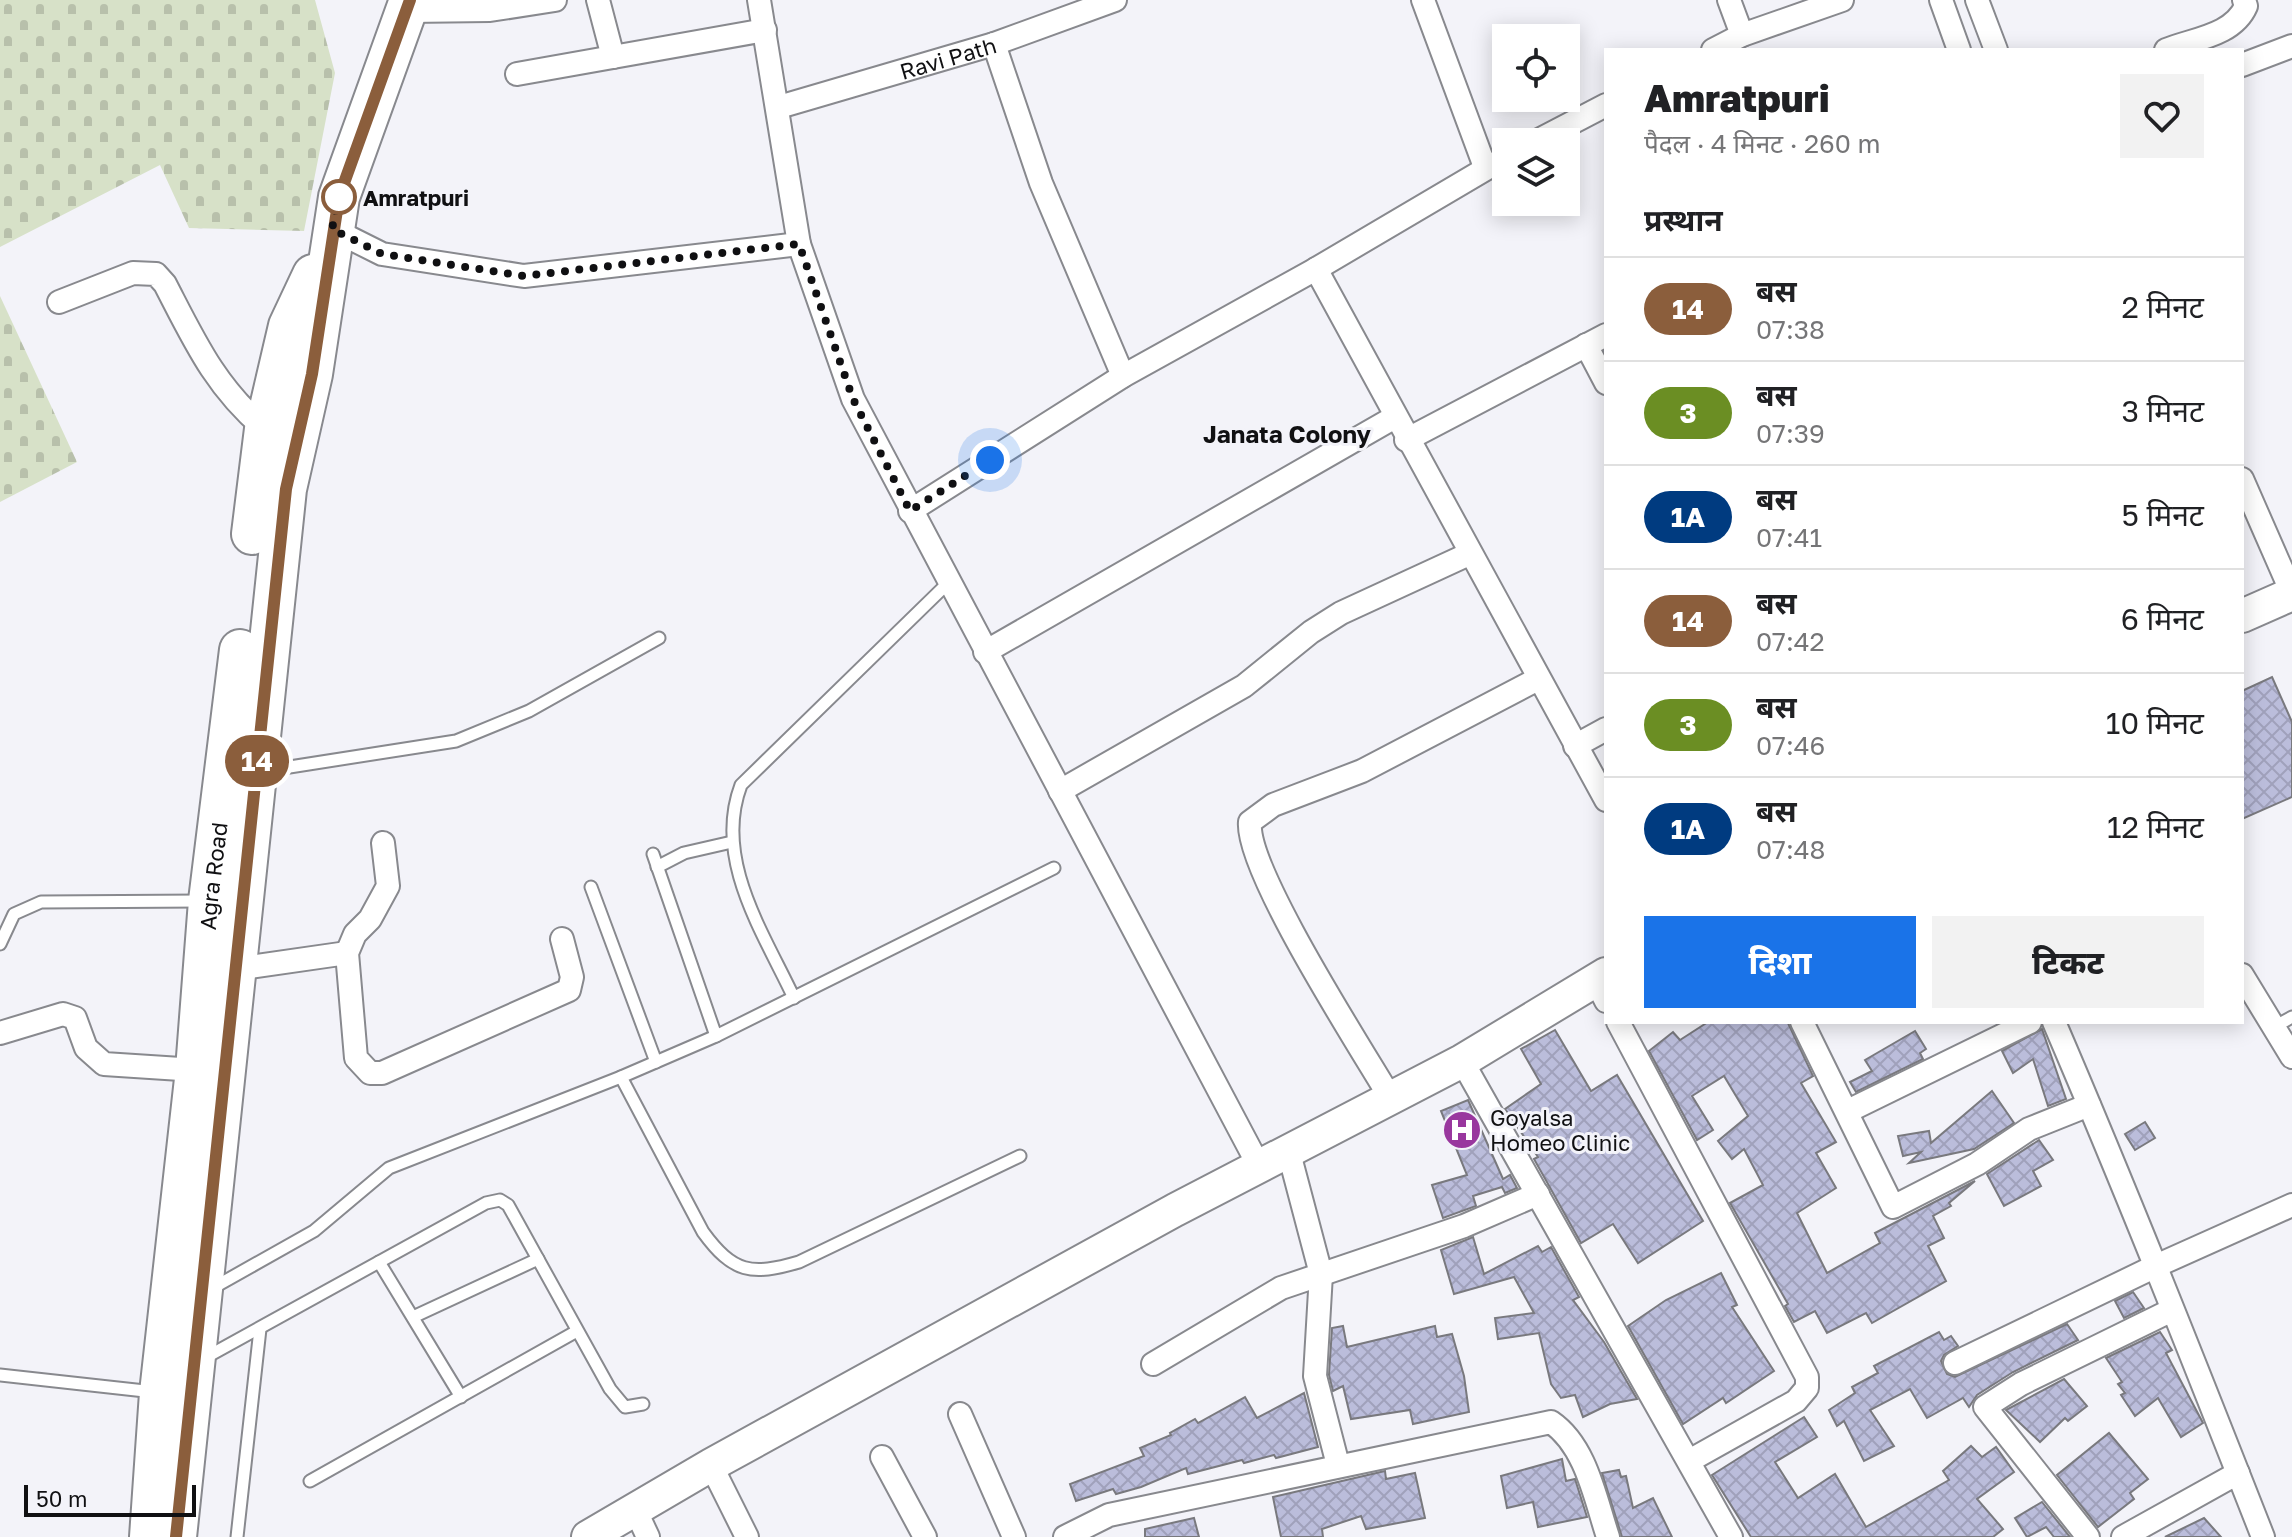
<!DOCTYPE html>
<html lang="hi">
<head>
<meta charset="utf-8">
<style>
	:root { --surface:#fff; --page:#f2f2f2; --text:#202124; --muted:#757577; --line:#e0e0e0; --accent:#1a73e8 }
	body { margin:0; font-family:"Golos Text","Noto Sans Devanagari",sans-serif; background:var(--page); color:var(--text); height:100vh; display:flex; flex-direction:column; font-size:30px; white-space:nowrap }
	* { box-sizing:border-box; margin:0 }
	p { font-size:26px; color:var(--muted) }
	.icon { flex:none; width:44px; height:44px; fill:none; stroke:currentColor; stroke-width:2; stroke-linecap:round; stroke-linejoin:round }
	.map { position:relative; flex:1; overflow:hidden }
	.details { position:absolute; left:1604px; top:48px; width:640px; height:976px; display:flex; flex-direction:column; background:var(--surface); border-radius:0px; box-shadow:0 4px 20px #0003 }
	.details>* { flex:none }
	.badge { padding:0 16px; border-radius:26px; font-size:28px; line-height:52px }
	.controls { position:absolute; left:1492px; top:24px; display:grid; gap:16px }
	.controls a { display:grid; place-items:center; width:88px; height:88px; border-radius:0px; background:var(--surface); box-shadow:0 4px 20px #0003; font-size:40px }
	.scale { position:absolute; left:24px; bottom:20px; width:172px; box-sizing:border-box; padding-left:8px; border:4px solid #101012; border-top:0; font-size:22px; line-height:28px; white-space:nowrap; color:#101012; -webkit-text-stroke:6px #f3f3f9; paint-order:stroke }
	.you { position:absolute; width:40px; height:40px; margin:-20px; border:6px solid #fff; border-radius:50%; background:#1a73e8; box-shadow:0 0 0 12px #1a73e833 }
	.map>.badge { position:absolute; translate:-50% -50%; box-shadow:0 0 0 4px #fff }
	h2 { padding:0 40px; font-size:30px; line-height:72px }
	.round { display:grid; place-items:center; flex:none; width:84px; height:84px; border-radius:0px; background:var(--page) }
	.head { display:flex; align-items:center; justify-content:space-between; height:136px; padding:0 40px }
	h1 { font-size:38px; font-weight:800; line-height:60px }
	.cta { display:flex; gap:16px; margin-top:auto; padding:16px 40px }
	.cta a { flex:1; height:92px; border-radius:0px; background:var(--accent); color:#fff; font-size:32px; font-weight:800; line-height:92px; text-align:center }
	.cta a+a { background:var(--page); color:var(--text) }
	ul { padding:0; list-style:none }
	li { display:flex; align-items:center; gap:24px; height:104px; padding:0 40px; border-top:2px solid var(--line) }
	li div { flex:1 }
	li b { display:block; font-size:30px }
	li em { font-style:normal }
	li .badge { min-width:88px; font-weight:700; text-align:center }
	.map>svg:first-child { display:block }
</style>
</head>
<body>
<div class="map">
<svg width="2292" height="1537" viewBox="0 0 2292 1537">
	<defs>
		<pattern id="cemetery-stones" width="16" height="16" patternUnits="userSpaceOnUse" patternTransform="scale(2)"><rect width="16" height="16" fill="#d7e1c8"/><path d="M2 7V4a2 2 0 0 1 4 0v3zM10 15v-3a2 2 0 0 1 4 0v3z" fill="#b8c0ab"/></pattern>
		<pattern id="building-cross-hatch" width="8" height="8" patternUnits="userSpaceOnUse" patternTransform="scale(2)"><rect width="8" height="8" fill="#bbbddb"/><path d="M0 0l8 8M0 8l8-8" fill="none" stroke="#a0a1bb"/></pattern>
	</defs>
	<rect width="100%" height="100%" fill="#f3f3f9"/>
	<g fill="url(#cemetery-stones)">
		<polygon points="0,0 315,0 335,73 304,231 189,228 160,165 0,247"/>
		<polygon points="0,296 77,462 0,502"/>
	</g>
	<g fill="url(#building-cross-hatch)" stroke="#79797e" stroke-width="2">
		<polygon points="2272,677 2292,722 2292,797 2242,819 2242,691"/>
		<polygon points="1708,1022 1788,1023 1813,1076 1801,1083 1836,1142 1816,1153 1836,1188 1797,1213 1827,1273 1880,1243 1875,1233 1975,1181 1949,1203 1951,1206 1933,1216 1944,1238 1928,1246 1946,1281 1872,1323 1866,1313 1827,1333 1815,1311 1794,1322 1785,1306 1788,1304 1730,1203 1763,1185 1744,1149 1732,1159 1718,1141 1748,1116 1724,1076 1692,1096 1713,1130 1697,1140 1649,1051 1673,1032 1680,1040"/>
		<polygon points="2042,1029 2066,1099 2048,1106 2033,1059 2013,1073 2002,1051"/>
		<polygon points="1555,1030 1591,1091 1617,1075 1703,1221 1638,1263 1613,1224 1581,1243 1534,1159 1538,1157 1505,1109 1541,1084 1521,1049"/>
		<polygon points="1915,1031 1926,1049 1920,1053 1923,1059 1856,1092 1850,1082 1872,1071 1865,1060"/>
		<polygon points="1992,1091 2014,1123 1974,1149 1909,1163 1921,1152 1903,1156 1898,1136 1929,1131 1931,1143"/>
		<polygon points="1468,1100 1503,1179 1510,1175 1517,1188 1505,1193 1502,1187 1473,1196 1476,1206 1443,1218 1432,1185 1467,1175 1441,1111"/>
		<polygon points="2145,1122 2155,1138 2135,1150 2125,1134"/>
		<polygon points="2039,1140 2053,1160 2033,1171 2041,1186 2004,1206 1987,1174"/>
		<polygon points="1473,1237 1484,1274 1538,1246 1542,1252 1551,1247 1579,1297 1573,1300 1604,1342 1637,1399 1610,1404 1583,1417 1575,1395 1561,1398 1551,1384 1539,1333 1498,1339 1495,1318 1534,1313 1514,1277 1454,1294 1441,1250"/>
		<polygon points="1721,1273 1737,1305 1732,1307 1774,1371 1726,1403 1723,1398 1683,1424 1628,1326 1666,1300"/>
		<polygon points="2133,1292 2144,1308 2124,1318 2115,1301"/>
		<polygon points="2067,1324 2078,1340 2013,1372 1977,1395 1969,1407 1963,1398 1927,1418 1910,1389 1870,1410 1894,1446 1864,1461 1844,1421 1837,1426 1829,1410 1855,1393 1852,1387 1878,1373 1874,1366 1939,1332 1944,1340 1951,1336 1958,1346 1944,1355 1941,1361 1947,1374 1955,1377"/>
		<polygon points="1343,1326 1347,1347 1435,1326 1437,1337 1452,1334 1464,1376 1469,1412 1413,1424 1410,1410 1351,1419 1343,1386 1333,1391 1329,1375 1332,1328"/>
		<polygon points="2160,1332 2172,1350 2166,1353 2203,1423 2181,1437 2158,1398 2135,1416 2121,1395 2125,1393 2118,1384 2122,1382 2106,1358"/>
		<polygon points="2064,1379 2087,1406 2068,1421 2065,1418 2040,1442 2006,1410"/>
		<polygon points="1304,1393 1318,1447 1276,1458 1274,1455 1244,1463 1242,1460 1188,1474 1186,1468 1141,1487 1116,1494 1113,1489 1076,1501 1070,1484 1144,1456 1140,1448 1171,1435 1170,1433 1195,1419 1198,1423 1245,1397 1257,1418"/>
		<polygon points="1804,1417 1817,1437 1775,1462 1798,1498 1835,1474 1866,1527 1949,1480 1943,1471 1971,1446 1982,1457 1996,1447 2014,1472 1977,1499 2003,1529 1993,1537 1751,1537 1712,1475"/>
		<polygon points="2109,1433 2148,1479 2130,1493 2134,1499 2098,1527 2057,1475"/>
		<polygon points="1562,1459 1566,1481 1575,1479 1587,1517 1538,1527 1533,1502 1507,1508 1501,1476"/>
		<polygon points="1619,1470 1621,1477 1626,1476 1633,1508 1653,1498 1672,1537 1622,1537 1602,1473"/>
		<polygon points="1385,1471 1386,1479 1415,1473 1425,1518 1366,1529 1361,1516 1322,1529 1323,1537 1281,1537 1273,1497"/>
		<polygon points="2042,1502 2070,1537 2054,1537 2046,1527 2027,1537 2015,1518"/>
		<polygon points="1194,1518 1199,1537 1145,1537 1145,1529"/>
		<polygon points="2204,1518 2221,1537 2165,1537"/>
	</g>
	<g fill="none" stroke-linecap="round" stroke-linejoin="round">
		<defs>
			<g id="lane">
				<polyline points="264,771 456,741 529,711 659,638"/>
				<polyline points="653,854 716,1036"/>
				<polyline points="657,867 684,853 732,842"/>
				<polyline points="591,887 656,1062"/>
				<polyline points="0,944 14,914 41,902 202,901"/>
				<path d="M794 998C763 932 713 859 741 785L948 583"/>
				<polyline points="2274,1027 2292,1017"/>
				<path d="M621 1077 703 1232C733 1273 751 1276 799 1262L1020 1156"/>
				<polyline points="379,1262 461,1397"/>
				<polyline points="211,1289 314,1231 389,1168 621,1077 716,1036 1054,868"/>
				<polyline points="413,1317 538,1259"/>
				<polyline points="203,1359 486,1203 500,1200 508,1205 610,1389 625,1407 643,1404"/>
				<polyline points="0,1375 154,1392"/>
				<polyline points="310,1481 577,1331"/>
				<polyline points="237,1537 260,1329"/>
			</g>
			<g id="street">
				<polyline points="598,0 613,57"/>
				<polyline points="759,0 799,244 853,399 1260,1168"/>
				<polyline points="1423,0 1485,167"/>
				<polyline points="1729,0 1742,35"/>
				<polyline points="1941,0 1959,50"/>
				<polyline points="1977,0 1996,50"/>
				<polyline points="408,11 490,10 555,0"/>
				<polyline points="994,44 1041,183 1123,376"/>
				<polyline points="1713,50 1742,35 1842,0"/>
				<path d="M2166 50C2193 39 2233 36 2246 6L2244 0"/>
				<polyline points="2242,65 2292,46"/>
				<polyline points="517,74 765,30"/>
				<path id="s1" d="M779 107 994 44 1115 0"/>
				<polyline points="1535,142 1606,105"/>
				<polyline points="332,229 382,254 524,276 799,244"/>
				<polyline points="1316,269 1606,800"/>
				<path d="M59 302 133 273 156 274 165 284C194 340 215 387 265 429"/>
				<polyline points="1586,345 1606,383"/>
				<polyline points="1406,440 1606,335"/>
				<polyline points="2242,479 2292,593"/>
				<polyline points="910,511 1123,376 1316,269 1506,157"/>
				<polyline points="985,652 1395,417"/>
				<polyline points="1575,746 1606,729"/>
				<polyline points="1060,791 1244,686 1311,632 1341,613 1469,554"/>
				<polyline points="383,843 388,886 370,919 355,934 347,953 356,1058 370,1073 382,1073 569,990 572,977 562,939"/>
				<polyline points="236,969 347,953"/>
				<polyline points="2242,975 2292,1057"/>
				<polyline points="1595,979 1606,1001"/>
				<polyline points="1618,1022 1807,1377 1807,1388 1796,1401 1689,1461"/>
				<polyline points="1802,1022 1893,1207 1977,1164 2029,1129 2089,1105"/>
				<path d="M2054 1022C2127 1192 2195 1364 2263 1537"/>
				<polyline points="0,1033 63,1014 75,1018 86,1048 104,1064 196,1070"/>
				<polyline points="1462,1061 1731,1537"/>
				<path d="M1391 1099C1361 1048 1245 869 1250 822L1273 805 1362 771 1538 679"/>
				<polyline points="1848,1111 2030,1022"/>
				<polyline points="1289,1153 1321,1274 1315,1376 1338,1465"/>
				<polyline points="1955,1363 2158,1265 2292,1205"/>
				<polyline points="1153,1364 1281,1288 1464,1226 1538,1194"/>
				<polyline points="960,1414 1014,1537"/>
				<polyline points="882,1457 925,1537"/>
				<polyline points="711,1465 747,1537"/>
				<polyline points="635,1509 648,1537"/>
				<path d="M1065 1537 1109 1515 1551 1422C1586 1446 1595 1498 1608 1537"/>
				<polyline points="2088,1537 1985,1407 2021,1384 2172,1310"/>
				<polyline points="2123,1537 2238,1473"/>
			</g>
			<g id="secondary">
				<polyline points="2242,616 2292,594"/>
				<polyline points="588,1537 711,1465 1175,1210 1462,1061 1606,974"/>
			</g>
			<g id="highway">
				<polyline points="252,534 265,429 289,326 313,275"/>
				<path id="s2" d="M150 1537 160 1393 196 1070 209 901 240 650"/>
				<polyline points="176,1537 286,489 312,374 339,197 410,0"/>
			</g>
		</defs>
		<use href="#lane" stroke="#88898e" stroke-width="15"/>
		<use href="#street" stroke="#88898e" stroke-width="26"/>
		<use href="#secondary" stroke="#88898e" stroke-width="36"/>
		<use href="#highway" stroke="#88898e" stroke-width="44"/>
		<use href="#lane" stroke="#fff" stroke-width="11"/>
		<use href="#street" stroke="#fff" stroke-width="22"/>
		<use href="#secondary" stroke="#fff" stroke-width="32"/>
		<use href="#highway" stroke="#fff" stroke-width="40"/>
	</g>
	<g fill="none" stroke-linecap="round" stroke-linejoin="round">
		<defs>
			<polyline id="line" points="176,1537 286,489 312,374 339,197 410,0"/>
		</defs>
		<use href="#line" stroke="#fff" stroke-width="18"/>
		<use href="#line" stroke="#8b5e3c" stroke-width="12"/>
		<polyline stroke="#101012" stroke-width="8" stroke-dasharray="0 14.4" points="339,197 332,229 382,254 524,276 799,244 853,399 910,511 990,460"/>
	</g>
	<defs>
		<symbol id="hospital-disc" viewBox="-11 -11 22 22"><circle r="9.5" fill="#99379e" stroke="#f3f3f9"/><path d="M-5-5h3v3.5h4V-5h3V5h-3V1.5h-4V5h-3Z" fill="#fff"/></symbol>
	</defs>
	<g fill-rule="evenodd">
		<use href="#hospital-disc" x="1440" y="1108" width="44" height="44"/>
	</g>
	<circle fill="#fff" stroke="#8b5e3c" stroke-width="4" cx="339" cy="197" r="16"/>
	<g text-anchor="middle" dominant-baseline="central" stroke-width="6" stroke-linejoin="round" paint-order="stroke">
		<g font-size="22" fill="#101012" stroke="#f3f3f9">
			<text stroke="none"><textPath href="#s1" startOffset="176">Ravi Path</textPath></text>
			<text stroke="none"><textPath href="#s2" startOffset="664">Agra Road</textPath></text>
		</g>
		<g font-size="22" font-weight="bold" fill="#101012" stroke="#f3f3f9" text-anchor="start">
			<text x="363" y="197">Amratpuri</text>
		</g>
		<g font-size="22" fill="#101012" stroke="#f3f3f9" text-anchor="start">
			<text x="1490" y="1117">Goyalsa<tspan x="1490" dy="25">Homeo Clinic</tspan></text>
		</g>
		<g font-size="24" font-weight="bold" fill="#101012" stroke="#f3f3f9">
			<text x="1287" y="433">Janata Colony</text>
		</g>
	</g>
</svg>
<div class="controls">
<a><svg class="icon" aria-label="locate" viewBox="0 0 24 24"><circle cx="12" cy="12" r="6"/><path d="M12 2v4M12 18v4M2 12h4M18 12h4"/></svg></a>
<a><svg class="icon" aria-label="layers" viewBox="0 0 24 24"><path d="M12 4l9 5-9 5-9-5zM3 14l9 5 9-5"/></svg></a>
</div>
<div class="scale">50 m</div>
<div class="you" style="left:990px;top:460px"></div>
<b class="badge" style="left:257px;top:761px;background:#8b5e3c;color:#fff">14</b>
<section class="details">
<div class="head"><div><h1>Amratpuri</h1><p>पैदल · 4 मिनट · 260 m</p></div><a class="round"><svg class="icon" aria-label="heart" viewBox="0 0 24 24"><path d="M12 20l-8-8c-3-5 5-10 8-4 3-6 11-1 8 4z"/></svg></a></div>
<h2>प्रस्थान</h2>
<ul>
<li><span class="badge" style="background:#8b5e3c;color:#fff">14</span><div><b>बस</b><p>07:38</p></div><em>2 मिनट</em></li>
<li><span class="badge" style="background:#6b8e23;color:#fff">3</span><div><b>बस</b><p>07:39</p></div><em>3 मिनट</em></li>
<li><span class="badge" style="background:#003b80;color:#fff">1A</span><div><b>बस</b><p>07:41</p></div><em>5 मिनट</em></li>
<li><span class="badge" style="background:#8b5e3c;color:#fff">14</span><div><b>बस</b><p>07:42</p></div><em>6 मिनट</em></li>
<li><span class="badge" style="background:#6b8e23;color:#fff">3</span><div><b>बस</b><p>07:46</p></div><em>10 मिनट</em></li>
<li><span class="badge" style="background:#003b80;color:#fff">1A</span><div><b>बस</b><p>07:48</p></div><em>12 मिनट</em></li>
</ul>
<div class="cta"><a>दिशा</a><a>टिकट</a></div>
</section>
</div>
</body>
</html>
